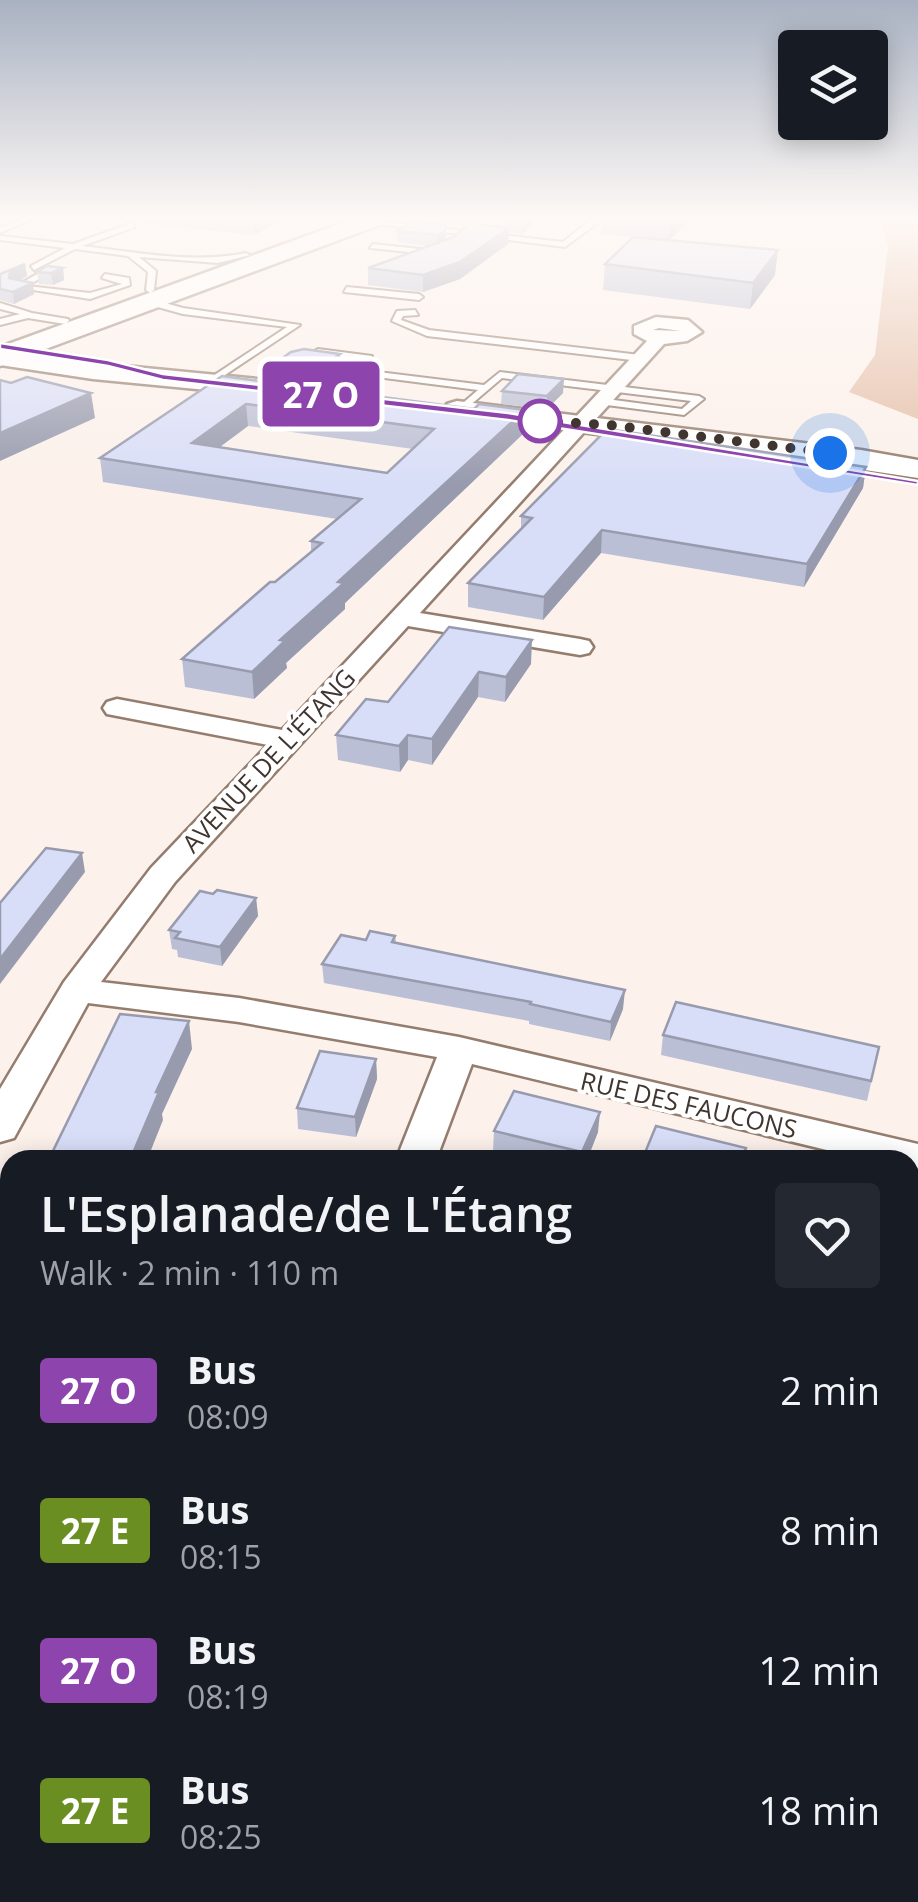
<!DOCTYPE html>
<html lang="en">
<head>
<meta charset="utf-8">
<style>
	:root { --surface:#171b24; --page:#242831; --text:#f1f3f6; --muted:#9ea1a6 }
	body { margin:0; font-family:"Open Sans",sans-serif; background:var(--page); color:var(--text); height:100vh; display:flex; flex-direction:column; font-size:38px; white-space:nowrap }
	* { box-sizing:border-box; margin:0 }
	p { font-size:32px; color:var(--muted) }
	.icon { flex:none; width:55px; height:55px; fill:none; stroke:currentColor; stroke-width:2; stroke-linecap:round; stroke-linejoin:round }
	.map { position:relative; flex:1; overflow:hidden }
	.drawer { position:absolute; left:0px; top:1150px; width:920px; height:752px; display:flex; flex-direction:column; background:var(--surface); border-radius:30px 30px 0 0; box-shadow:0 5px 25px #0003 }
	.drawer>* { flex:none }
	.badge { padding:0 20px; border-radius:8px; font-size:35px; line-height:65px }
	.tools { position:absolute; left:778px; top:30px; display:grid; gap:20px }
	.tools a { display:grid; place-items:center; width:110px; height:110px; border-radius:10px; background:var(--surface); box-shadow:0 5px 25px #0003; font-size:50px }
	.you { position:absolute; width:50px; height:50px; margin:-25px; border:8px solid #fff; border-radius:50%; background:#1a73e8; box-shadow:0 0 0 15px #1a73e833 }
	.map>.badge { position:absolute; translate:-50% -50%; box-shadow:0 0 0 5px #fff }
	.round { display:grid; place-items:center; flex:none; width:105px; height:105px; border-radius:10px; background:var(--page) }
	.headline { display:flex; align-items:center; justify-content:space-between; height:170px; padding:0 40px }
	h1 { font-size:48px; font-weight:600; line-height:75px }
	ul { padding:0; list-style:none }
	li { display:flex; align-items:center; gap:30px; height:140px; padding:0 40px }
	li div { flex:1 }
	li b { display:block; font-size:38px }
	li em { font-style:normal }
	li .badge { min-width:110px; font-weight:700; text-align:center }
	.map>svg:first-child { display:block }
</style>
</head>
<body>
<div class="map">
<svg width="918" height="1902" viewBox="0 0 918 1902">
	<rect width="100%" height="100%" fill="#fcf1eb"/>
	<polygon fill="#e5c0a9" points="879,219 918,219 918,419 849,392 875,355 888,245"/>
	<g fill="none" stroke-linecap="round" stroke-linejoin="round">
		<defs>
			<g id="lane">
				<polygon points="22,219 32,219 0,233 0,228"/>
				<polygon points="336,219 357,219 563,242 589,221 610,219 595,225 565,247"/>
				<path d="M132 223 135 227 82 246C137 252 192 264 246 253L250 255 218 263 139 257 156 271 154 290 150 293 146 290 148 272 128 256 75 249 34 270 31 266 65 248 0 240V236L73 244Z"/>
				<polygon points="373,244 438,251 442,253 438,255 370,248"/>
				<polygon points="48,268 51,272 27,286 90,293 122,284 102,278 105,274 129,278 130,285 90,299 14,287"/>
				<polygon points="347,287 419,294 423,297 419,300 344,292"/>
				<polygon points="150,299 183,308 300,325 210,385 205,382 207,380 287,327 183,314 147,304"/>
				<polygon points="0,303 32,313 68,319 69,321 65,324 28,318 0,325 0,319 20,314 0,309"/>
				<polygon points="415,310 418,315 403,316 401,320 429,330 640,355 645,358 640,361 427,336 392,321 397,311"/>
				<polygon points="318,349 372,356 372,360 362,370 484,385 500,372 699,396 704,399 684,415 599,404 594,401 599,398 682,409 691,401 502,378 461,413 456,410 457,408 478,390 361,375 331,398 326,395 327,393 354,372 351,368 361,360 315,354 313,352"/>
			</g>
			<g id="street">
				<path d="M656 317 688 320 702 332 687 341 664 344 420 613 580 639 589 641 593 647 589 653 580 655 408 626 175 882 101 982 239 998 459 1037 918 1144V1172L910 1170V1160H868L472 1064 436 1160H396L437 1057 239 1022 88 1003 14 1138 0 1142V1089L64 982 151 868 268 745 107 714 103 708 107 702 117 699 282 730 647 341 634 334V326ZM659 328 681 331 653 330Z"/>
				<rect x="910" y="1483" width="8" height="44"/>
			</g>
			<g id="secondary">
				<polygon points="0,349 93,363 278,381 292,389 278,397 93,379 0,365"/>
				<polygon points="457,401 861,450 918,460 918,478 746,452 447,416 443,410 447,404"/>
			</g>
			<polygon id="primary" points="353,219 386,219 382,224 0,366 0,347"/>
		</defs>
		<use href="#lane" stroke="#947d6e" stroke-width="4"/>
		<use href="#street" stroke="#947d6e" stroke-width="5"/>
		<use href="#secondary" stroke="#947d6e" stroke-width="5"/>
		<use href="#primary" stroke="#947d6e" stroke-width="5"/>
		<use href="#lane" fill="#fff" fill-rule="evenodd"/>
		<use href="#street" fill="#fff" fill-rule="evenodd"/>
		<use href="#secondary" fill="#fff" fill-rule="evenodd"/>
		<use href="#primary" fill="#fff" fill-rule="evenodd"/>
	</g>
	<g fill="#bbbfd5" fill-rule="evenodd">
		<polygon points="100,219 283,219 254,235"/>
		<path d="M427 219H481V221L478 224 504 227V220L506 219H533L532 226 522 234 508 232V244L460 279 423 292 368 285V268L430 246 397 242V231L427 223ZM446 225 465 227 454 237 446 240Z"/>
		<polygon points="602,219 691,219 669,240 601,234"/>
		<polygon points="25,264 27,276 19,280 34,294 14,304 0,300 0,274"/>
		<polygon points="605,264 775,275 750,309 603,290"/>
		<polygon points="63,268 64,280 53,285 39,284 37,272"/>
		<polygon points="340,354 341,367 319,383 275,378 274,364"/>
		<path d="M222 376 474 409 525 410V432L345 603V609L286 663 287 668 254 699 185 687 182 659 311 552V541L337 519 103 482 100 458ZM248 426 413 449 387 473 220 447Z"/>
		<polygon points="502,391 563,393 547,409 501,404"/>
		<polygon points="866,467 863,488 804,587 601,553 543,620 468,607 468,583 521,529 521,516"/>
		<polygon points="449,627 531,664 505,702 478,697 432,765 408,760 400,772 338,760 336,735 388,702"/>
		<polygon points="213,894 256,898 258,916 222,966 178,957 177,950 172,949 169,930"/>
		<polygon points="395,936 396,942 623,1009 610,1041 529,1024 529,1021 324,983 322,964 366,940"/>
		<polygon points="663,1035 879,1047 867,1101 661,1055"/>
		<polygon points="376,1059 377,1079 356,1137 298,1129 297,1108"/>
		<polygon points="494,1131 598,1132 587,1160 530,1160 493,1151"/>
		<polygon points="910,1196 918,1197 918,1266 910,1265"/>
		<polygon points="910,1357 918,1357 918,1434 910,1433"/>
		<polygon points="747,1892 792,1892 796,1902 745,1902"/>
	</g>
	<g fill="#989bae">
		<polygon points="253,219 283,219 254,235"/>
		<polygon points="528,219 533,219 532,226 522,234 523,222"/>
		<polygon points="671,219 691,219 669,240"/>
		<polygon points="446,225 445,243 437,246 437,235"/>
		<polygon points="509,228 508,244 460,279 423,292 423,275"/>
		<polygon points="778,250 775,275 750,309 753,283"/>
		<polygon points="25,264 27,276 12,284 9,278 10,272"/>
		<polygon points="63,268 64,280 53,285 51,273"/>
		<polygon points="33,283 34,294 14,304 13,292"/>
		<polygon points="340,354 341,367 319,383 318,369"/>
		<polygon points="564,379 563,393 547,409 547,396"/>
		<polygon points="91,393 95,418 0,461 0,433"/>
		<polygon points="246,404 248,426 194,466 192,443"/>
		<polygon points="525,410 525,432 345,603 345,609 286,663 287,668 254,699 252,672 280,640 338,582"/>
		<polygon points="866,467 863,488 804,587 807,564"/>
		<polygon points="602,530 601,553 543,620 544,597"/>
		<polygon points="532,640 531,664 505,702 506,677"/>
		<polygon points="479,672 478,697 432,765 432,739"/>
		<polygon points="408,735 408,760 400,772 399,746"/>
		<polygon points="82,853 85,872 0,984 0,959"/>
		<polygon points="256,898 258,916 222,966 220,947"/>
		<polygon points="625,990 623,1009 610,1041 611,1022"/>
		<polygon points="189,1021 192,1049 162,1114 163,1120 147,1160 130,1160 156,1092"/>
		<polygon points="376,1059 377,1079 356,1137 355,1117"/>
		<polygon points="600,1112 598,1132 587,1160 582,1160 582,1152"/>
		<rect x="82" y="1892" width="7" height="10"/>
	</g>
	<g fill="#d9def8" stroke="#989bae" stroke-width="2.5" fill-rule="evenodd">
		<polygon points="439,219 477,219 473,222"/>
		<polygon points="506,219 528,219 523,222 504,220"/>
		<polygon points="413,221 446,225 445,231 437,235 397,231"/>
		<polygon points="470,223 509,228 460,262 423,275 368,268 454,237"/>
		<polygon points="633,237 778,250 753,283 605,264"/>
		<polygon points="25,264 10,272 9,278 33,283 13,292 0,289 0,274"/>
		<polygon points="47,266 63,268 51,273 37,272"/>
		<polygon points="304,349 340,354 318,369 274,364 291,352"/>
		<polygon points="518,374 564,379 547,396 502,391"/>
		<path d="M222 376 474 409 479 404 525 410 338 582 344 583 280 640 285 641 252 672 182 659 270 582H275L322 543 311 541 361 499 100 458ZM246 404 434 429 387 473 192 443Z"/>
		<polygon points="27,377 91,393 0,433 0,380 11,383"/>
		<polygon points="607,429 866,467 807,564 602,530 544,597 468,583 532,518 521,516"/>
		<polygon points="449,627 532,640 506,677 479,672 432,739 408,735 399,746 336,735 366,699 388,702"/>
		<polygon points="46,848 82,853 0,959 0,903"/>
		<polygon points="217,890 256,898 220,947 175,938 180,932 169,930 200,891 213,894"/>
		<polygon points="370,931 395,936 392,942 625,990 611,1022 530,1004 531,1002 322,964 341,935 366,940"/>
		<polygon points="676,1002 879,1047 871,1081 663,1035"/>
		<polygon points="120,1014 189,1021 156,1092 159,1092 130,1160 53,1160 56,1154 52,1153"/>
		<polygon points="320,1051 376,1059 355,1117 297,1108"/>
		<polygon points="514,1091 600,1112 582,1152 494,1131"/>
		<polygon points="656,1126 746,1148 744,1153 779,1160 642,1160"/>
		<polygon points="910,1196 918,1197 918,1245 910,1243"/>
		<polygon points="10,1291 10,1892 82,1892 82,1902 0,1902 0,1350 2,1344 0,1343 0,1320"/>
		<rect x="910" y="1357" width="8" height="56"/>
		<polygon points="750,1892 792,1892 796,1902 753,1902"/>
	</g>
	<linearGradient id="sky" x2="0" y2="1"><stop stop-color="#a9b2c2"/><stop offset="0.45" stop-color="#fef9f6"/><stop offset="1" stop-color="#fef9f6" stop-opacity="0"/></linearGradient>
	<rect width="918" height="485" fill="url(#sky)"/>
	<polygon fill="#8e44ad" stroke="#fff" stroke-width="2.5" points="0,343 108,360 163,374 508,413 918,481 918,485 508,420 163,380 108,366 0,349"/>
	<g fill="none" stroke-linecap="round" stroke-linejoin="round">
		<polyline stroke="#40352f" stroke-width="10" stroke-dasharray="0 18" points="540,421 609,425 830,453"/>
	</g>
	<circle fill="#fff" stroke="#8e44ad" stroke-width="5" cx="540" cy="421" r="20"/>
	<g text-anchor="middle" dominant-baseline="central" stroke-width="8" stroke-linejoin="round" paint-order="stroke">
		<g font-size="25" fill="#40352f" stroke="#fff">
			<text transform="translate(268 760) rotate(-47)">AVENUE DE L'ÉTANG</text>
			<text transform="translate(689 1104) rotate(13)">RUE DES FAUCONS</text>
		</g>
	</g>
</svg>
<div class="tools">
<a><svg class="icon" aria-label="layers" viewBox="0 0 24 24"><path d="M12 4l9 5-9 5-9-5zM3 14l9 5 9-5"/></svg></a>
</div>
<div class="you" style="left:830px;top:453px"></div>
<b class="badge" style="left:321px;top:394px;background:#8e44ad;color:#fff">27 O</b>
<section class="drawer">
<div class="headline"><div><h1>L'Esplanade/de L'Étang</h1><p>Walk · 2 min · 110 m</p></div><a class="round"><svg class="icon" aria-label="heart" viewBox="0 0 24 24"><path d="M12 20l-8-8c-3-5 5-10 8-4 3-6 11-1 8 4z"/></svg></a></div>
<ul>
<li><span class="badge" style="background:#8e44ad;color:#fff">27 O</span><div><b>Bus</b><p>08:09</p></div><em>2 min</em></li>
<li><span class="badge" style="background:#6b8e23;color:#fff">27 E</span><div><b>Bus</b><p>08:15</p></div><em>8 min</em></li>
<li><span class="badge" style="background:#8e44ad;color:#fff">27 O</span><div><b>Bus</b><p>08:19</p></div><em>12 min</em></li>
<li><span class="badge" style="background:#6b8e23;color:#fff">27 E</span><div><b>Bus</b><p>08:25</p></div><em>18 min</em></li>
</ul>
</section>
</div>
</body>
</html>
